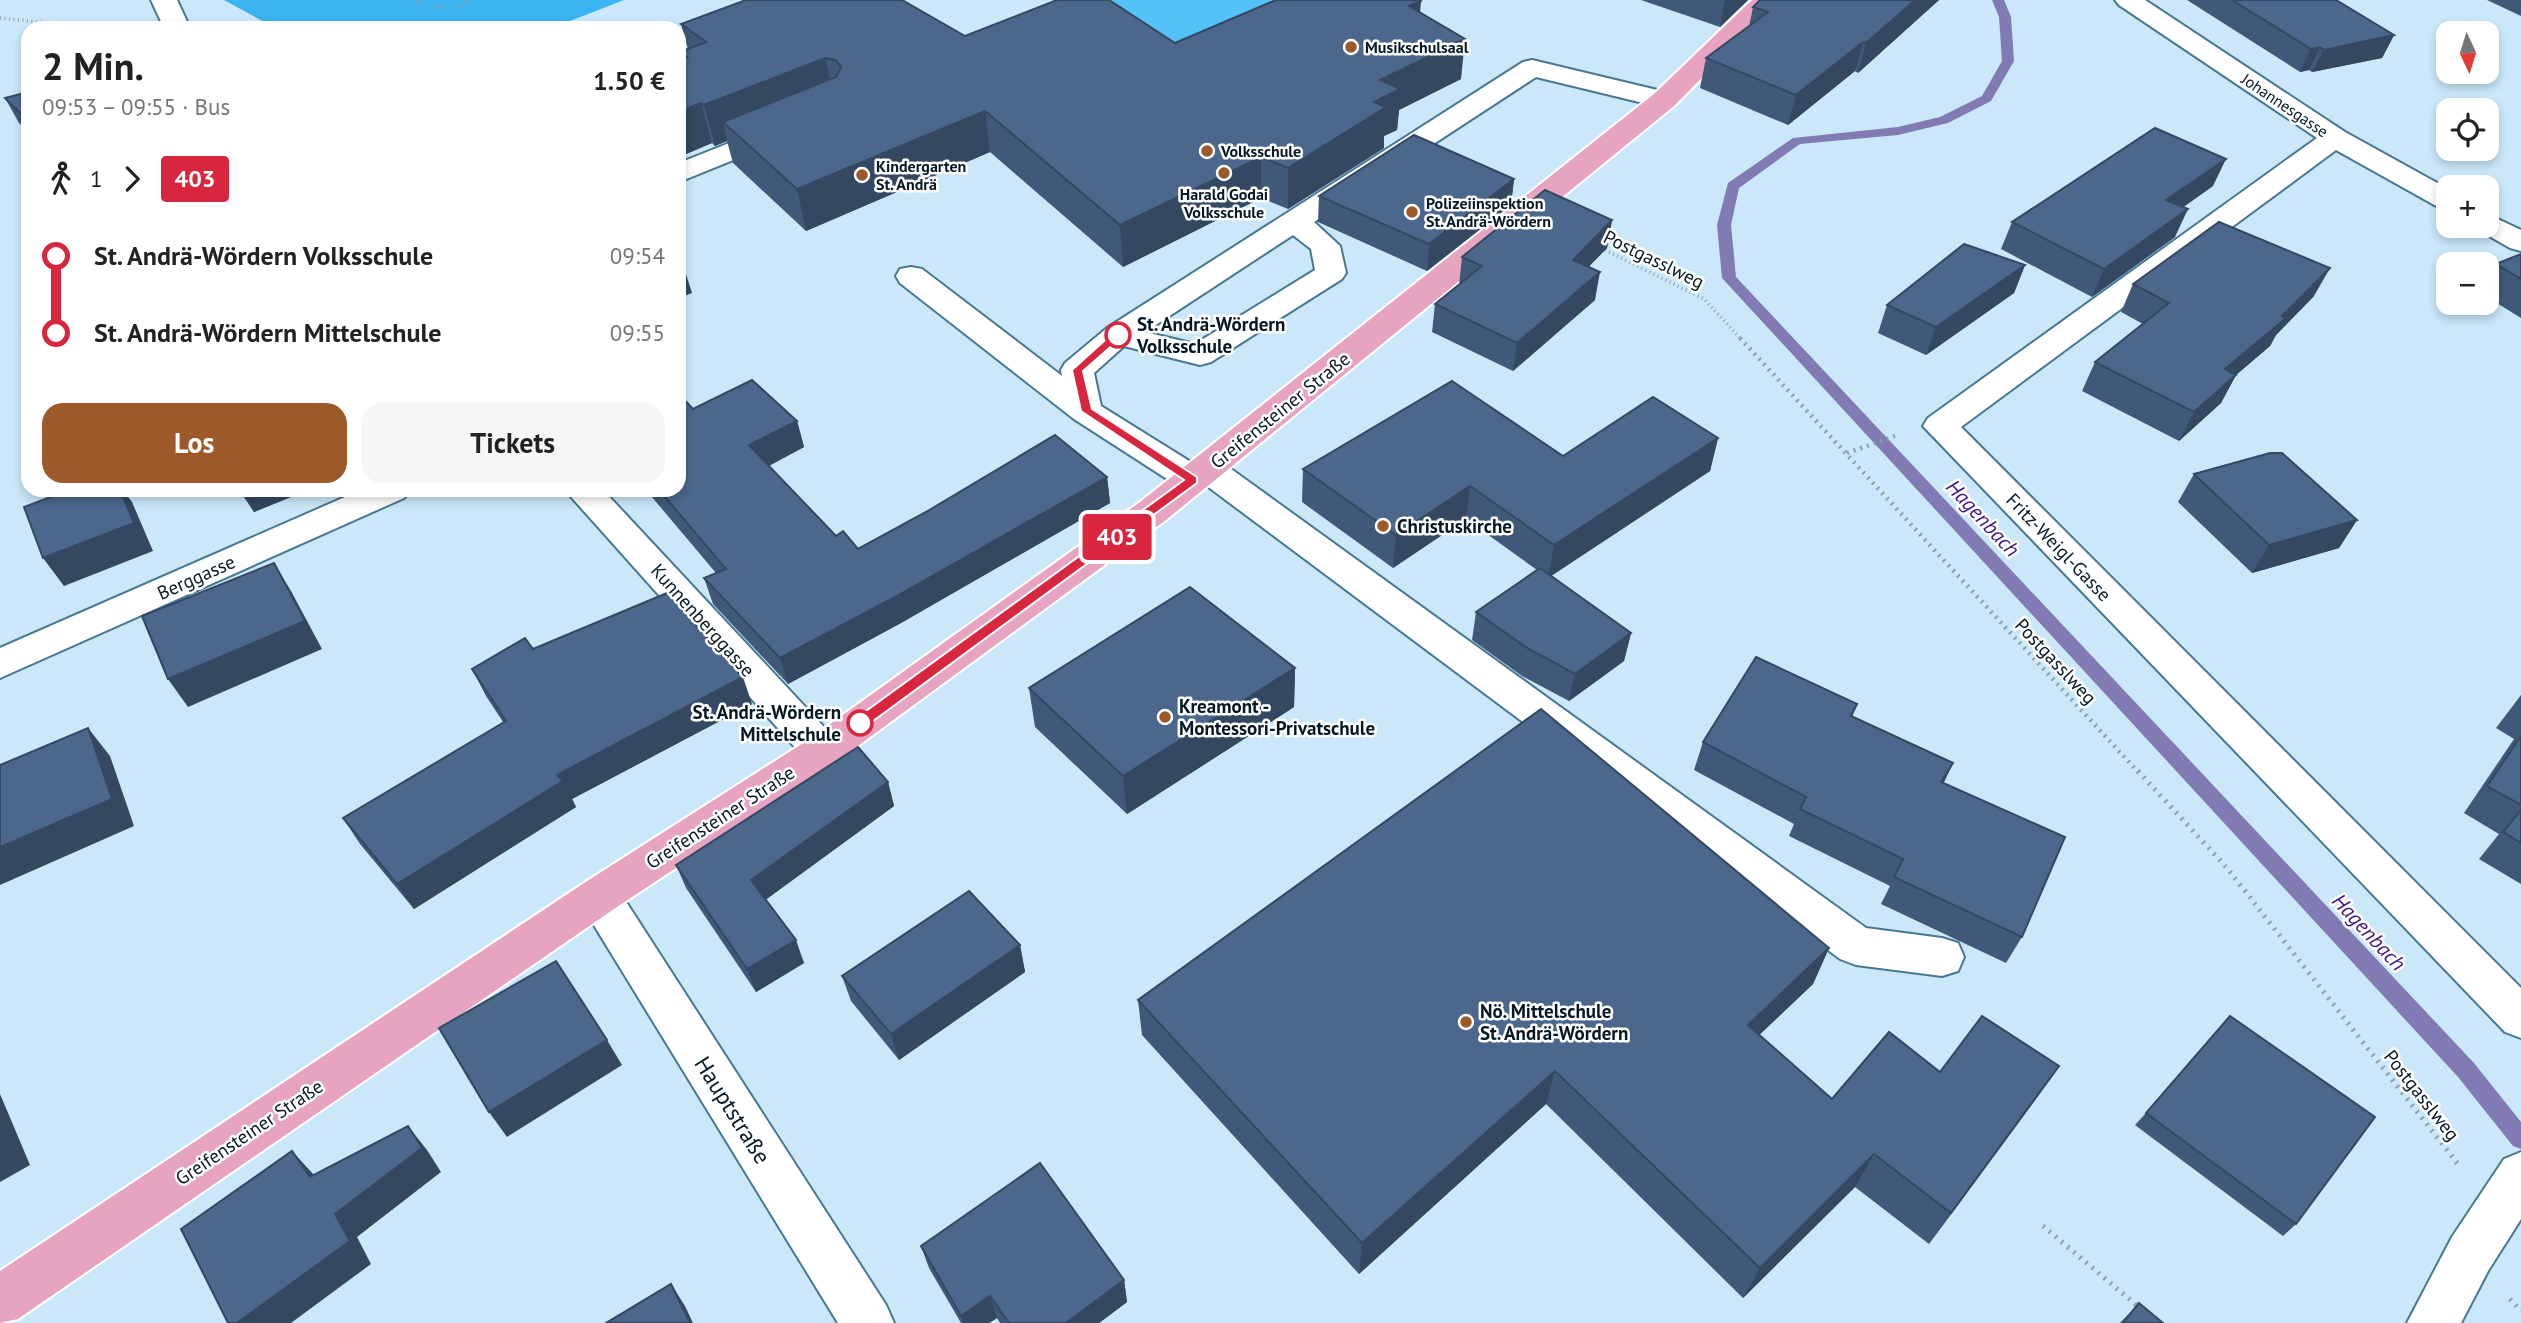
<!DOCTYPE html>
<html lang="de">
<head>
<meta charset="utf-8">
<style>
	:root { --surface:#fff; --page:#f6f6f6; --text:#222; --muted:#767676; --accent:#9d5a28 }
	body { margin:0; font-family:"PT Sans",sans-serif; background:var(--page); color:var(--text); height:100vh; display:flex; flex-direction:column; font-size:26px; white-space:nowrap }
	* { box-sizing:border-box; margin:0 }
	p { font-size:23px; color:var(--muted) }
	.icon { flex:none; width:38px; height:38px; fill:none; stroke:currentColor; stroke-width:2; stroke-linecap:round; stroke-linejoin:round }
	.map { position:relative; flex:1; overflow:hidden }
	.sheet { position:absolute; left:21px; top:21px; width:665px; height:476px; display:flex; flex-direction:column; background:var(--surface); border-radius:21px; box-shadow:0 4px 10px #0003 }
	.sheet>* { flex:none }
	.badge { padding:0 14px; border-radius:5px; font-size:24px; line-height:46px }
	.needle { width:46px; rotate:176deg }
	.fabs { position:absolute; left:2436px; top:21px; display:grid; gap:14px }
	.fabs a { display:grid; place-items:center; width:63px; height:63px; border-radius:14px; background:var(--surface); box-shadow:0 4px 10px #0003; font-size:35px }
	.map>.badge { position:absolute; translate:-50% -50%; box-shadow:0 0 0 4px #fff }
	.legs { display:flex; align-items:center; gap:10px; height:77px; padding:0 21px; font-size:23px }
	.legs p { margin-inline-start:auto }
	.overview { display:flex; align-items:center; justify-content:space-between; height:119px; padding:0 21px }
	h1 { font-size:38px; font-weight:700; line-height:52px }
	.primary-button { display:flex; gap:14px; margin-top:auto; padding:14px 21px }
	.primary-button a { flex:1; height:80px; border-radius:21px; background:var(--accent); color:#fff; font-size:28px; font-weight:700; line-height:80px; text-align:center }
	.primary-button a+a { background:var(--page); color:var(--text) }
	ul { padding:0 21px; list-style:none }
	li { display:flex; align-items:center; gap:24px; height:77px; font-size:26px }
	li i { display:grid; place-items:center; width:10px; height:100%; margin:0 9px; background:currentColor }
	li i::after { content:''; width:18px; height:18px; margin:-9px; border:5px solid; border-radius:50%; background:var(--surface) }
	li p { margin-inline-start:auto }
	li:first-child i { background:linear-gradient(#0000 50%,currentColor 0) }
	li:last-child i { background:linear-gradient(currentColor 50%,#0000 0) }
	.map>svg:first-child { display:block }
</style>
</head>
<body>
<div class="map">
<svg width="2521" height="1323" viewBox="0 0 2521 1323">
	<rect width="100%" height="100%" fill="#cae8fa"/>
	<polygon fill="#54c1f9" points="1085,0 1338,0 1184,64"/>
	<polygon fill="#3ab5f1" points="224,0 624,0 552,28 275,28"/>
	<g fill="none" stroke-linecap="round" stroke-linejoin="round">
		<polygon fill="#827ab2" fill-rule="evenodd" points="1992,0 2004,0 2011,17 2014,61 1991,101 1948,123 1898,135 1800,144 1739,188 1731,225 1736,277 2474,1063 2521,1122 2521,1149 2513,1146 2458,1077 1722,278 1717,225 1728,183 1793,138 1898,127 1940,117 1982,96 2002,61 1999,17"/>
		<defs>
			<g id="minor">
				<polygon points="151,0 177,0 190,28 164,28"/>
				<polygon points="2115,0 2145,0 2345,132 2448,189 2448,210 2438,207 2336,150 1961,427 2521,988 2521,1038 2505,1032 1923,426 1928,418 2317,138 2119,5"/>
				<path d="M1532 60 1674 94 1678 100 1674 106 1664 108 1536 77 1314 222 1340 246 1346 273 1342 279 1211 362 1200 365 1124 346 1094 373 1101 406 1194 464 1196 461 1208 457 1220 461 1866 928 1942 938 1958 943 1964 957 1958 971 1942 976 1856 965 1840 959 1207 486 1193 492 1181 488 1074 419 900 283 896 276 900 269 911 267 922 269 1062 376 1061 370 1065 363 1107 328 1523 62ZM1293 235 1311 249 1315 270 1195 344 1145 332Z"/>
				<polygon points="780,123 790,125 794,131 790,137 679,182 679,163"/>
				<polygon points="2487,214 2521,230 2521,251 2510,248 2477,229 2474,226 2487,226"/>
				<polygon points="361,490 410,490 404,498 0,678 0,648"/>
				<polygon points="565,490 603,490 836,740 842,751 836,762 822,767 808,762"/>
				<polygon points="599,878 614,883 886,1305 894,1323 838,1323 584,909 577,896 584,883"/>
				<polygon points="2521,1152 2521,1219 2488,1271 2461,1323 2407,1323 2452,1237 2504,1159"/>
			</g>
			<polygon id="major" points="1752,0 1779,0 1674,106 1166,520 836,762 614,909 18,1319 0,1323 0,1271 584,883 808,740 1140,502 1654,94"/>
		</defs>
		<use href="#minor" stroke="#477793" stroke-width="4"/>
		<use href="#major" stroke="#fff" stroke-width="4"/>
		<g stroke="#87a1b1" stroke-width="3.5" stroke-dasharray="1 3.5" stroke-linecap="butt">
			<polyline points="407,0 446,8 477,0"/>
			<polyline points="0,18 99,28"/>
			<polyline points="1601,248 1704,299 1742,340"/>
		</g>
		<g stroke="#87a1b1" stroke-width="4.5" stroke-dasharray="2 5" stroke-linecap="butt">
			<polyline points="1740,338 2139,773"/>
			<polyline points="1847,453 1895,436"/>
		</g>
		<g stroke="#87a1b1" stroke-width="5" stroke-dasharray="2 6" stroke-linecap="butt">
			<polyline points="2138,771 2227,868 2461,1168"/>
			<polyline points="2043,1226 2141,1309"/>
			<polyline points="2510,1299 2521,1311"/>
		</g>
		<use href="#minor" fill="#fff" fill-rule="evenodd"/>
		<use href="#major" fill="#e7a4c1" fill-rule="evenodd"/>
	</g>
	<g fill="#405978">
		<polygon points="1641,0 1748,0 1720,27"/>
		<polygon points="1760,0 1939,0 1858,73 1855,71 1788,125 1700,88 1706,58 1749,27 1753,7"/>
		<polygon points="2187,0 2336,0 2394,35 2382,58 2312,72 2309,70 2300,72"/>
		<polygon points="2487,0 2521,0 2521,16"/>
		<polygon points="1420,13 1461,79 1399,110 1397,130 1384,136 1384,148 1288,209 1261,198 1123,267 990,152 806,231 733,163 727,141 715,146 712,143 679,157 679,60 682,59 680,52 688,49 681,24 965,36 1175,43"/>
		<polygon points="28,92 28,131 19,123 5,98"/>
		<polygon points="1514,179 1511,205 1427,271 1318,222 1319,196"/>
		<polygon points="2213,186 2183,207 2175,237 2092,297 2001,249 2012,222"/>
		<polygon points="1612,220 1607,248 1588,267 1595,300 1513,371 1432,332 1435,304 1459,285 1462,257"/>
		<polygon points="2521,254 2521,318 2487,297 2487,279 2496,264"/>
		<polygon points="2025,265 2014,293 1926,355 1878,333 1887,305"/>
		<polygon points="2133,284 2314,296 2276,335 2270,346 2236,375 2221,403 2179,441 2082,391 2095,362 2143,324 2121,312"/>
		<polygon points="693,409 797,421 804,447 769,466 836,536 858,549 1107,477 1110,503 901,623 788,684 713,604 704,578 716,573 646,490 679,490"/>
		<polygon points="1718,438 1710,471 1551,576 1631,633 1624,661 1569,701 1522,676 1472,640 1476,612 1537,570 1466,519 1393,568 1302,502 1303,469 1563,456"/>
		<polygon points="2194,474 2357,520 2339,548 2252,573 2178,502"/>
		<polygon points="239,490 308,490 254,512"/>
		<polygon points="533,649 752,704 572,799 576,807 414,909 360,844 343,818 503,722 486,696 472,669"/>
		<polygon points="1295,668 1294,707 1127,814 1035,727 1029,688"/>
		<polygon points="2521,695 2521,884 2479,859 2499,834 2464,813 2514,739 2496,728"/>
		<polygon points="1857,704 1852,717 1953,763 1943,783 2022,937 2006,963 1881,904 1890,886 1789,836 1794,824 1694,770 1703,742"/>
		<polygon points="888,782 894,806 765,900 804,963 756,992 686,888 676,865"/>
		<polygon points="1020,945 1025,972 899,1060 851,1001 842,976"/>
		<polygon points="1829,948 1813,984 1759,1035 1832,1099 1940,1072 2035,1100 1929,1244 1855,1187 1743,1298 1546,1104 1359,1274 1142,1035 1138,1000"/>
		<polygon points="2146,1113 2296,1224 2283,1236 2135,1125"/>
		<polygon points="921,1246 1124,1280 1127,1302 1099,1323 1000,1323 997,1318 989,1323 961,1323 929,1268"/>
		<polygon points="2139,1303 2163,1323 2120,1323"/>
	</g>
	<g fill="#344862">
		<polygon points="1725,0 1748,0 1720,27"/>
		<polygon points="1915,0 1939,0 1858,73 1866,43"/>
		<polygon points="1421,1 1418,40 1409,6"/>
		<polygon points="2394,35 2382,58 2312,72 2324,50"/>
		<polygon points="1465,39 1461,79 1399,110 1397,130 1384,136 1384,148 1288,209 1288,168 1380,80"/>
		<polygon points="1863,42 1855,71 1788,125 1796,95"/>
		<polygon points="2320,47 2309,70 2300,72 2311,49"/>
		<polygon points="825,58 834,98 723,122 727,141 715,146 704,105"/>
		<polygon points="701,103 712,143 679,157 679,112"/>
		<polygon points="985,111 990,152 806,231 797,189"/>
		<polygon points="1261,157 1261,198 1123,267 1120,225"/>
		<polygon points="2226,159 2213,186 2154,228 2166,200"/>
		<polygon points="1514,179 1511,205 1427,271 1429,244"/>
		<polygon points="2188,209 2175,237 2092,297 2104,269"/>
		<polygon points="1612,220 1607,248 1568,288 1573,260"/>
		<polygon points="679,252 692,293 679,298"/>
		<polygon points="2025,265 2014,293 1926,355 1936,327"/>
		<polygon points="2330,268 2314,296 2276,335 2270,346 2236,375 2221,403 2179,441 2194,412 2225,369 2282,316"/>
		<polygon points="1600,272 1595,300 1513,371 1517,343"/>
		<polygon points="797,421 804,447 757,472 749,445"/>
		<polygon points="1718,438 1710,471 1548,578 1554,545"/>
		<polygon points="1107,477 1110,503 901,623 788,684 780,658"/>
		<polygon points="1470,486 1466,519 1393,568 1396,535"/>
		<polygon points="120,490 123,490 132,502 153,551 64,586 43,558"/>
		<polygon points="241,490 308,490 254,512"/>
		<polygon points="2357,520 2339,548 2252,573 2269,545"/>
		<polygon points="274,563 291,591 322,649 188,707 168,679"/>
		<polygon points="1631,633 1624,661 1569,701 1575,674"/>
		<polygon points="1295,668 1294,707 1127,814 1123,776"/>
		<polygon points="743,677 752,704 572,799 576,807 414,909 397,884 557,775"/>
		<polygon points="88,728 110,756 134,826 0,885 0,847"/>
		<polygon points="1953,763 1940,791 1941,782"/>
		<polygon points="888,782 894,806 760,904 751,880"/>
		<polygon points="796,940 804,963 756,992 747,969"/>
		<polygon points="1020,945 1025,972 899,1060 891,1034"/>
		<polygon points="1829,948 1813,984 1733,1060 1748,1025"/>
		<polygon points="607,1040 622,1065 507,1137 489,1112"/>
		<polygon points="2059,1066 2035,1100 1929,1244 1951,1213"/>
		<polygon points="1555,1071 1546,1104 1359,1274 1362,1243"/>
		<polygon points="0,1094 30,1165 0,1182"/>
		<polygon points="408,1126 427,1150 441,1172 357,1237 371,1264 291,1323 237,1323 335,1214"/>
		<polygon points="292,1151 314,1175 310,1177"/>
		<polygon points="1874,1154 1855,1187 1743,1298 1760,1268"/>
		<polygon points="1124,1280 1127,1302 1099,1323 1066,1323"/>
		<polygon points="671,1284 685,1306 693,1323 690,1323"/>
		<polygon points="990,1296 997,1318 989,1323 964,1323 961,1316"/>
	</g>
	<g fill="#4b678c" stroke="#344862" stroke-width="2">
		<polygon points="746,0 902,0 965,36 1057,0 1109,0 1175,43 1276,0 1420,0 1421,1 1409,6 1465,39 1380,80 1400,89 1374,102 1386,107 1288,168 1261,157 1120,225 985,111 797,189 723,122 836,77 841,67 836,60 825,58 704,105 701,103 679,112 679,60 687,57 680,52 706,42 681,24"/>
		<polygon points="1760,0 1915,0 1866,43 1863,42 1796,95 1706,58 1768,12 1753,7"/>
		<polygon points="2232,0 2336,0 2394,35 2324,50 2320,47 2311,49"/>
		<polygon points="28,92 28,121 5,98"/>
		<polygon points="2155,128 2226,159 2166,200 2188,209 2104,269 2012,222"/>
		<polygon points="1414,135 1514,179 1429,244 1319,196"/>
		<polygon points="1545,190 1612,220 1573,260 1600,272 1517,343 1435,304 1482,266 1462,257"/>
		<polygon points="2219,222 2330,268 2282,316 2286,318 2225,369 2236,375 2194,412 2095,362 2169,303 2133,284"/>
		<polygon points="1964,244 2025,265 1936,327 1887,305"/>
		<polygon points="2521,254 2521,279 2496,264"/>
		<polygon points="752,380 797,421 749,445 836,536 843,531 858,549 926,512 1055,435 1107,477 895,597 780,658 704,578 726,569 659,490 679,490 679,394 693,409"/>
		<polygon points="1452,381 1563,456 1653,397 1718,438 1554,545 1470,486 1396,535 1303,469"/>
		<polygon points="2270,453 2282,453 2357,520 2269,545 2194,474"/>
		<polygon points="69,490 120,490 134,523 43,558 24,507"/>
		<polygon points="274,563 305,621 168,679 142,616"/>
		<polygon points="1540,568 1631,633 1575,674 1527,648 1476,612"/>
		<polygon points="1190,587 1295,668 1123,776 1029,688"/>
		<polygon points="667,593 743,677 557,775 563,781 397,884 343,818 506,721 472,669 525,638 533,649"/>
		<polygon points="1756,657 1857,704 1851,716 1953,763 1941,782 2065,837 2022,937 1894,877 1903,859 1800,809 1806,797 1703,742"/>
		<polygon points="1541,709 1829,948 1748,1025 1832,1099 1889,1032 1940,1072 1982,1016 2059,1066 1951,1213 1874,1154 1760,1268 1555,1071 1362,1243 1138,1000"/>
		<polygon points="88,728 112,799 0,847 0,765"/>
		<polygon points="2521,736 2521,805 2487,786"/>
		<polygon points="858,747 888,782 751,880 796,940 747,969 676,865"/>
		<polygon points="2521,810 2521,843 2503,832"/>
		<polygon points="969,891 1020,945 891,1034 842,976"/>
		<polygon points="556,961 607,1040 489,1112 439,1028"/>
		<polygon points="2230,1016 2375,1117 2296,1224 2146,1113"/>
		<polygon points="408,1126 422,1148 335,1214 350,1241 237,1323 228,1323 181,1229 292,1151 310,1177"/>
		<polygon points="1040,1163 1124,1280 1066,1323 1009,1323 990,1296 961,1316 921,1246"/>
		<polygon points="671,1284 690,1323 606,1323"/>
		<polygon points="2139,1303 2163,1323 2123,1323"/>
	</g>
	<polygon fill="#d7263d" stroke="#fff" stroke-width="2" points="1114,332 1124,335 1083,371 1092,409 1197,477 1197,483 865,727 855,727 855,719 1184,480 1081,411 1072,370"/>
	<g fill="#9d5a28" stroke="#fff" stroke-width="2.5">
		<circle cx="1351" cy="47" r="7"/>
		<circle cx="1207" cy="151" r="7"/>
		<circle cx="1224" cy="173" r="7"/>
		<circle cx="862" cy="175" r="7"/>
		<circle cx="1412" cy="212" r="7"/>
		<circle cx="1383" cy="526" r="7"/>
		<circle cx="1165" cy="717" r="7"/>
		<circle cx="1466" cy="1022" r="7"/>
	</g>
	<g fill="#fff" stroke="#d7263d" stroke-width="3.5">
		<circle cx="1118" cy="335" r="12"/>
		<circle cx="860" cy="723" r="12"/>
	</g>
	<g text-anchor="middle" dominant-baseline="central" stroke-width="5" stroke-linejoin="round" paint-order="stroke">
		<g font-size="16" font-weight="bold" fill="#051823" stroke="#fff" text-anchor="start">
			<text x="1365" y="47">Musikschulsaal</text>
			<text x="1221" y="151">Volksschule</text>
			<text x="876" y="166">Kindergarten<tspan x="876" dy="18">St. Andrä</tspan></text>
			<text x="1224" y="194" text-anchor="middle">Harald Godai<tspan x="1224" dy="18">Volksschule</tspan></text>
			<text x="1426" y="203">Polizeiinspektion<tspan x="1426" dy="18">St. Andrä-Wördern</tspan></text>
		</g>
		<g font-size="16" fill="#051823" stroke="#fff">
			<text transform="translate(2285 105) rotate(34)">Johannesgasse</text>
		</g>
		<g font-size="19" fill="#051823" stroke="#fff">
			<text transform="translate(1654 259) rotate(26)">Postgasslweg</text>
			<text transform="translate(1280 410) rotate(-39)">Greifensteiner Straße</text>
			<text transform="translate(2059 547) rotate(46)">Fritz-Weigl-Gasse</text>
			<text transform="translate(196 577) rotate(-24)">Berggasse</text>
			<text transform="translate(703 620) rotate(48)">Kunnenberggasse</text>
			<text transform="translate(2056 661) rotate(47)">Postgasslweg</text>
			<text transform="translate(720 817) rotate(-33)">Greifensteiner Straße</text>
			<text transform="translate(2422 1095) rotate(52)">Postgasslweg</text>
			<text transform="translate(249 1132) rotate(-34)">Greifensteiner Straße</text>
		</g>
		<g font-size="19" font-weight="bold" fill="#051823" stroke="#fff" text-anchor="start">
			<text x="1137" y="324">St. Andrä-Wördern<tspan x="1137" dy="22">Volksschule</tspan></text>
			<text x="841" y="712" text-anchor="end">St. Andrä-Wördern<tspan x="841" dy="22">Mittelschule</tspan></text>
		</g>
		<g font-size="19" font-weight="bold" fill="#051823" stroke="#fff" text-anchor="start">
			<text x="1397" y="526">Christuskirche</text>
			<text x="1179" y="706">Kreamont -<tspan x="1179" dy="22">Montessori-Privatschule</tspan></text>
			<text x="1480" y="1011">Nö. Mittelschule<tspan x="1480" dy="22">St. Andrä-Wördern</tspan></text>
		</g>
		<g font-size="21" font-style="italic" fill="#431584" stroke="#fff">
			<text transform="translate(1983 518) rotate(47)">Hagenbach</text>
			<text transform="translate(2369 932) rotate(47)">Hagenbach</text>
		</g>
		<g font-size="23" fill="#051823" stroke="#fff">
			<text transform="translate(733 1110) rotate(58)">Hauptstraße</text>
		</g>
	</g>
</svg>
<div class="fabs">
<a><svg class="needle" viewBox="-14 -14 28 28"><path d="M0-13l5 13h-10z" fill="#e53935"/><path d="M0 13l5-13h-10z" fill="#767676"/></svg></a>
<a><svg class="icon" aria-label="locate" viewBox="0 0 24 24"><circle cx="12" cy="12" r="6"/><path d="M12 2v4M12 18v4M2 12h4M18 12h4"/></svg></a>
<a>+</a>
<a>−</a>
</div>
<b class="badge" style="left:1117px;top:537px;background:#d7263d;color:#fff">403</b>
<section class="sheet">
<div class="overview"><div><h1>2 Min.</h1><p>09:53 – 09:55 · Bus</p></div><b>1.50 €</b></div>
<div class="legs"><svg class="icon" aria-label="walk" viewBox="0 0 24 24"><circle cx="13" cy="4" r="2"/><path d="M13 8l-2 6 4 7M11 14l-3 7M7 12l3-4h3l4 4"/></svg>1<svg class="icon" aria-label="forward" viewBox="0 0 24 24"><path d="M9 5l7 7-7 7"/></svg><b class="badge" style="background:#d7263d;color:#fff">403</b></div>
<ul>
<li><i style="color:#d7263d"></i><b>St. Andrä-Wördern Volksschule</b><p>09:54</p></li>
<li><i style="color:#d7263d"></i><b>St. Andrä-Wördern Mittelschule</b><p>09:55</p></li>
</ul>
<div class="primary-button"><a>Los</a><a>Tickets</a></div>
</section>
</div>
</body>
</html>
